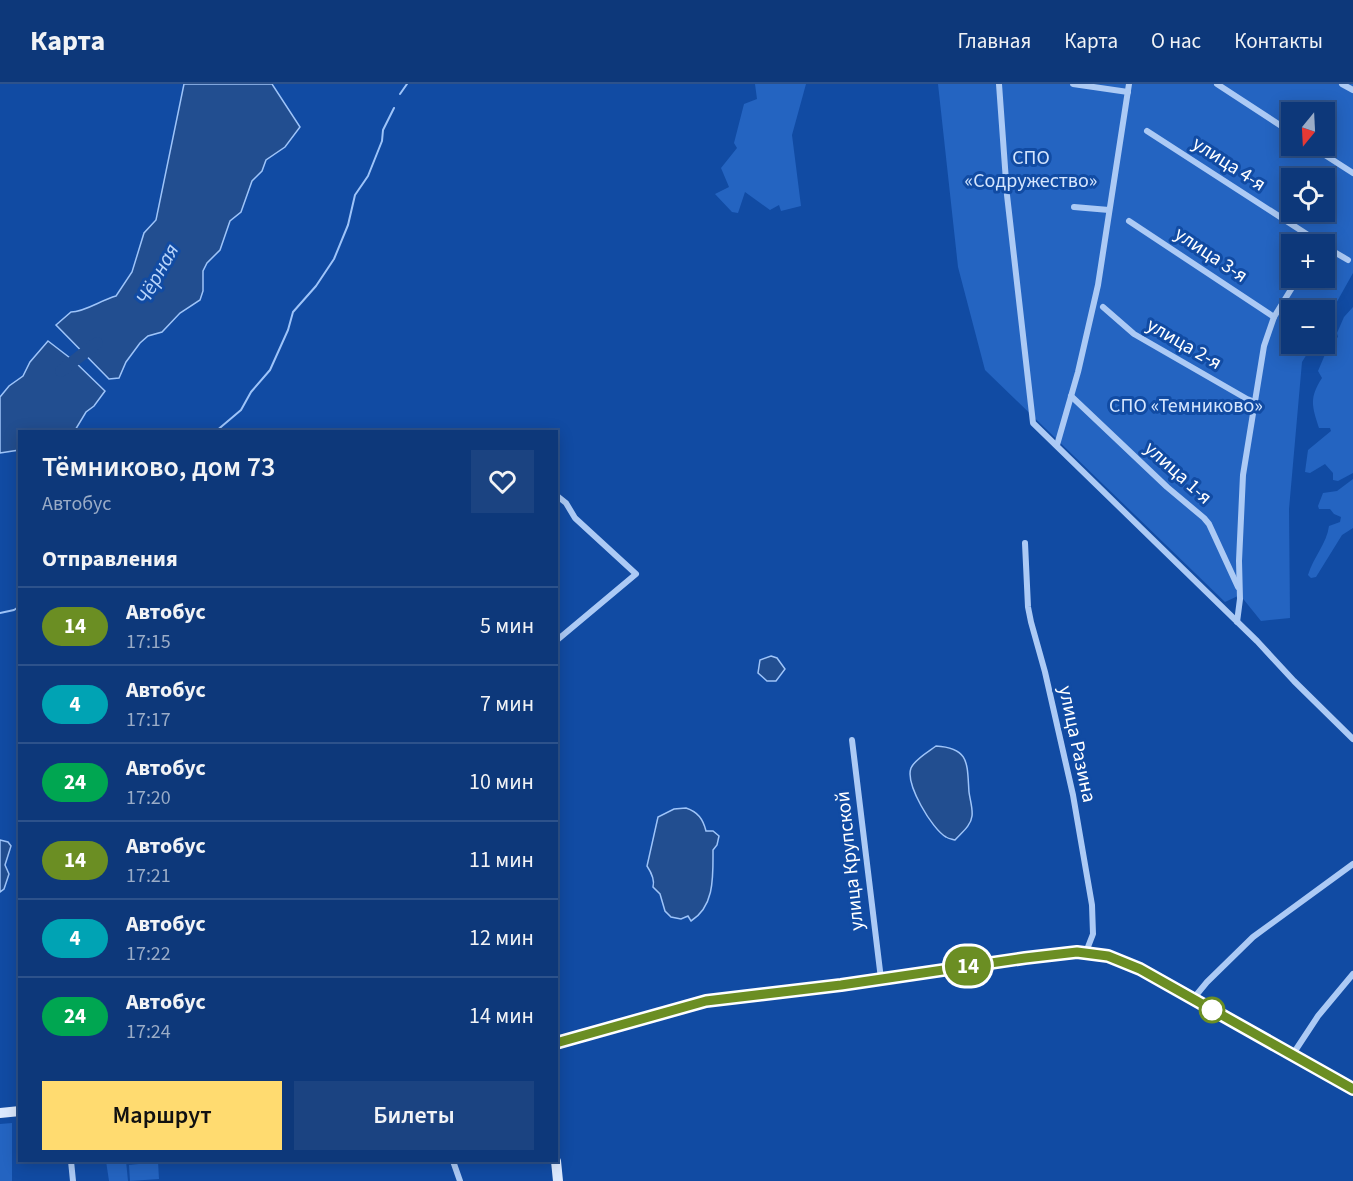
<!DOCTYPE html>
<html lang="ru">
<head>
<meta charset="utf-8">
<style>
	:root { --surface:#0d387a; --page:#1b4381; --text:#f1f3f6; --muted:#9aacc7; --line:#2d528b; --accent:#ffdb70 }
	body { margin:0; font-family:"Source Sans 3",sans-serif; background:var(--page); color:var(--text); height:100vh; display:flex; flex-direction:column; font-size:22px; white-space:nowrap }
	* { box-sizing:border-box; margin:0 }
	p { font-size:20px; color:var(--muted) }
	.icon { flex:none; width:33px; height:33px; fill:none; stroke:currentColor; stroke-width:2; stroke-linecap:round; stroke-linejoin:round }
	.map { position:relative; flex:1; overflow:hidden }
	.details { position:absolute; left:18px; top:346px; width:540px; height:732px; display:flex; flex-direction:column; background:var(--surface); border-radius:0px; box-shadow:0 3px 15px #0003,0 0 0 2px var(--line) }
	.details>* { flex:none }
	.badge { padding:0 12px; border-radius:20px; font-size:21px; line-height:39px }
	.needle { width:39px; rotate:198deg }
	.fabs { position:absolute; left:1281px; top:18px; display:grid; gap:12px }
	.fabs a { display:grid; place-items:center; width:54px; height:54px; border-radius:0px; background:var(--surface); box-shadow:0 3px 15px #0003,0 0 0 2px var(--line); font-size:30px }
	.map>.badge { position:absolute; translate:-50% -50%; box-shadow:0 0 0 3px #fff }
	h2 { padding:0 24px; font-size:22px; line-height:54px }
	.round { display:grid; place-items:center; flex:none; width:63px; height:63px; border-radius:0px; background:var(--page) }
	.summary { display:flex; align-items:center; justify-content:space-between; height:102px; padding:0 24px }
	h1 { font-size:28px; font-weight:600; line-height:45px }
	.button { display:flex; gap:12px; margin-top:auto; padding:12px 24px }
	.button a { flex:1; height:69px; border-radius:0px; background:var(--accent); color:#111; font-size:24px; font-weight:600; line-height:69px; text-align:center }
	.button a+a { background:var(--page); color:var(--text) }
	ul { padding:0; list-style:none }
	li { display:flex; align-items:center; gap:18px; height:78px; padding:0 24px; border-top:2px solid var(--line) }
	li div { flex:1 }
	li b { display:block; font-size:22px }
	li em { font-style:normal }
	li .badge { min-width:66px; font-weight:700; text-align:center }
	header { display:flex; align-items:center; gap:36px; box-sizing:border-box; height:84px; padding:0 30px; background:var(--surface); border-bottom:2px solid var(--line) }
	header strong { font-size:28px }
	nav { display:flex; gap:33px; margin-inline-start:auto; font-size:21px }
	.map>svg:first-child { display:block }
</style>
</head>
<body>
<header>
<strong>Карта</strong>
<nav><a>Главная</a><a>Карта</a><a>О нас</a><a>Контакты</a></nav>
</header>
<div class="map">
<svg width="1353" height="1097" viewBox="0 0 1353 1097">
	<rect width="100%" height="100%" fill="#114ba3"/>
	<g fill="#2464c1" fill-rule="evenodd">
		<polygon points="755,0 806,0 792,51 801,122 781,127 779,121 770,126 745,108 738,129 732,128 715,110 729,103 721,84 737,64 734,59 744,20 757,15"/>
		<path d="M938 0H1353V189L1325 239 1324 226H1292V260H1313L1302 278 1289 425 1290 534 1261 537 1240 511 1225 518 985 286 958 183ZM1292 28H1324V62H1292ZM1292 94H1324V128H1292ZM1292 160H1324V194H1292Z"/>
		<path d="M1353 223V389L1338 397 1333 396V389L1325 380 1310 389 1305 388 1308 366 1331 347 1330 344H1319C1312 322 1309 314 1322 294L1318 287 1329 261 1338 253 1337 249 1344 233Z"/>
		<path d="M1353 395V444L1342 451 1316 493 1311 494 1308 491C1313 474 1327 459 1329 442L1340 438 1341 433 1334 430 1330 425H1319L1318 422 1323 409 1337 407Z"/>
		<polygon points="12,1039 12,1097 0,1097 0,1040"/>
		<polygon points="106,1077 126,1077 128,1097 109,1097"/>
		<polygon points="158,1078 159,1095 130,1097 129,1081"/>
	</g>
	<g fill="#224e90" stroke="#9ec4f9" stroke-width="1.5">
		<path d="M184 0H272L300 43 285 63 266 76 262 87 252 97 241 128 230 137 220 166 207 179 203 187V207L200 216 180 229 162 248 148 252 140 259 126 278 119 294 109 295 56 241 71 228C85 228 101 216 116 212L132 188 144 149 156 136Z"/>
		<polygon points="48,257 74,277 105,307 94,322 86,328 74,348 20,348 19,366 0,369 0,313 9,302 23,292 30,278"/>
		<polygon points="771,572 777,574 785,585 776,597 767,597 758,589 760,576"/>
		<path d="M936 662C970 664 967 680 969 708 970 716 973 725 972 732 971 742 961 749 955 756 952 755 949 755 946 753 932 745 905 700 911 684 915 675 928 668 936 662Z"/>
		<path d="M686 724C698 728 703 735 706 747H713L719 752 717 761 713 766C713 792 715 822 691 837L688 832 681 835 671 833 665 827 660 810 653 803C655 796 651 788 647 782L658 733 674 725Z"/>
		<polygon points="0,756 8,758 11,762 5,781 9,790 4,805 0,808"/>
	</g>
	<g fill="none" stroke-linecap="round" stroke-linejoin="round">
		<g stroke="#9ec4f9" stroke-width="2">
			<polyline points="400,10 407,0"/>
			<polyline points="215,348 241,326 251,308 270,286 288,246 293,228 316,202 334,175 348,141 355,111 368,92 382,57 383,46 394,24"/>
			<polyline points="0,529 14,526 20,522"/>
		</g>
		<polyline stroke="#224e90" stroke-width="12" points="61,287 97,259"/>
		<g stroke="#accaf5" stroke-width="6">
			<polyline points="999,0 1007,111 1033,339 1257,557 1294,597 1353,655"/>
			<polyline points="1073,0 1128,8"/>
			<polyline points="1217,0 1292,49"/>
			<polyline points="1342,0 1353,6"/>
			<polyline points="1147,47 1322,160"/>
			<polyline points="1311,62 1353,89"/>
			<polyline points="1074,123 1109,126"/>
			<polyline points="1129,137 1274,233"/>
			<polyline points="1324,162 1348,176"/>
			<polyline points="1103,223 1134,250 1247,315 1255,318"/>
			<polyline points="1071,312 1167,403 1204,434 1209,440 1238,503"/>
			<polyline points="1057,361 1078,288 1098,201 1129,0"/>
			<polyline points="556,411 566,419 575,434 636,490 556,557"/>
			<polyline points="1025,459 1028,523 1031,538 1045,588 1073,711 1092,821 1093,850 1086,868"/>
			<polyline points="1237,538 1240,515 1239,477 1243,391 1264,262 1274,233 1298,194"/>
			<polyline points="852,656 881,895"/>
			<polyline points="1193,915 1207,898 1253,853 1353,780"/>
			<polyline points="1293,970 1318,932 1353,890"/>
			<polyline points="71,1077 73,1097"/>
			<polyline points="453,1077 460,1097"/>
		</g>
		<g stroke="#dce9fe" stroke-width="10">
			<polyline points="556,959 707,917 841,901 1025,874 1077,868 1108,871 1140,885 1353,1005"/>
			<polyline points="0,1029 20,1027"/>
			<polyline points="556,1077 558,1097"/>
		</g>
	</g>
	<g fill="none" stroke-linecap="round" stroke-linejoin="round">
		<defs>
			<polyline id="line" points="556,959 706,917 841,901 1025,874 1077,868 1108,872 1140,885 1353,1005"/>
		</defs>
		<use href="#line" stroke="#fff" stroke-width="14"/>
		<use href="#line" stroke="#6b8e23" stroke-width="9"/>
	</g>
	<circle fill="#fff" stroke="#6b8e23" stroke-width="3" cx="1212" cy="926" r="12"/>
	<g text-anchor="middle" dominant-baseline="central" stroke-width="6" stroke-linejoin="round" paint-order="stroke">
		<g font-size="20" fill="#d5e6fe" stroke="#114ba3">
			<text x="1031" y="74">СПО<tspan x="1031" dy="23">«Содружество»</tspan></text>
			<text x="1186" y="322">СПО «Темниково»</text>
		</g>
		<g font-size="20" fill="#fff" stroke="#114ba3">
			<text transform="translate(1229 80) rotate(33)">улица 4-я</text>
			<text transform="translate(1211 171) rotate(34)">улица 3-я</text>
			<text transform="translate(1184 260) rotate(30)">улица 2-я</text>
			<text transform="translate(1178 389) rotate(42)">улица 1-я</text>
			<text transform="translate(1077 660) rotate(78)">улица Разина</text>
			<text transform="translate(850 777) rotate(-96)">улица Крупской</text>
		</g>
		<g font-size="21" font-style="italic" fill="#b9d5fb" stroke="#114ba3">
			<text transform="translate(157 190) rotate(-61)">Чёрная</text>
		</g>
	</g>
</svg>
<div class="fabs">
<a><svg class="needle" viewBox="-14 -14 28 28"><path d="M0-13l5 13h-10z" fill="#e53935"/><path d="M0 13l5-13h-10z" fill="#9aacc7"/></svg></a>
<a><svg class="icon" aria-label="locate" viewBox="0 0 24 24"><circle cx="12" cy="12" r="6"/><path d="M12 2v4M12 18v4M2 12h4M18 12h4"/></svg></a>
<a>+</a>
<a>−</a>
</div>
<b class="badge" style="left:968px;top:882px;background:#6b8e23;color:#fff">14</b>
<section class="details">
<div class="summary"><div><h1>Тёмниково, дом 73</h1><p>Автобус</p></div><a class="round"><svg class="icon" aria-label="heart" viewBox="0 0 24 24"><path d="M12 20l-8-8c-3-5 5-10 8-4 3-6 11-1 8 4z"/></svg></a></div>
<h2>Отправления</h2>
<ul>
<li><span class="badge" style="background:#6b8e23;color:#fff">14</span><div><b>Автобус</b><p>17:15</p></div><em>5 мин</em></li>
<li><span class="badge" style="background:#00a3b4;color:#fff">4</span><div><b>Автобус</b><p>17:17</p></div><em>7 мин</em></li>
<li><span class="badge" style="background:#00a651;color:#fff">24</span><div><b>Автобус</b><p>17:20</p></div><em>10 мин</em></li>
<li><span class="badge" style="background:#6b8e23;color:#fff">14</span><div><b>Автобус</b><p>17:21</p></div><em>11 мин</em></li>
<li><span class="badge" style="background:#00a3b4;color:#fff">4</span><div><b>Автобус</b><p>17:22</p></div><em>12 мин</em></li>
<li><span class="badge" style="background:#00a651;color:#fff">24</span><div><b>Автобус</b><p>17:24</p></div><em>14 мин</em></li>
</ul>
<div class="button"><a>Маршрут</a><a>Билеты</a></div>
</section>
</div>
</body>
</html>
